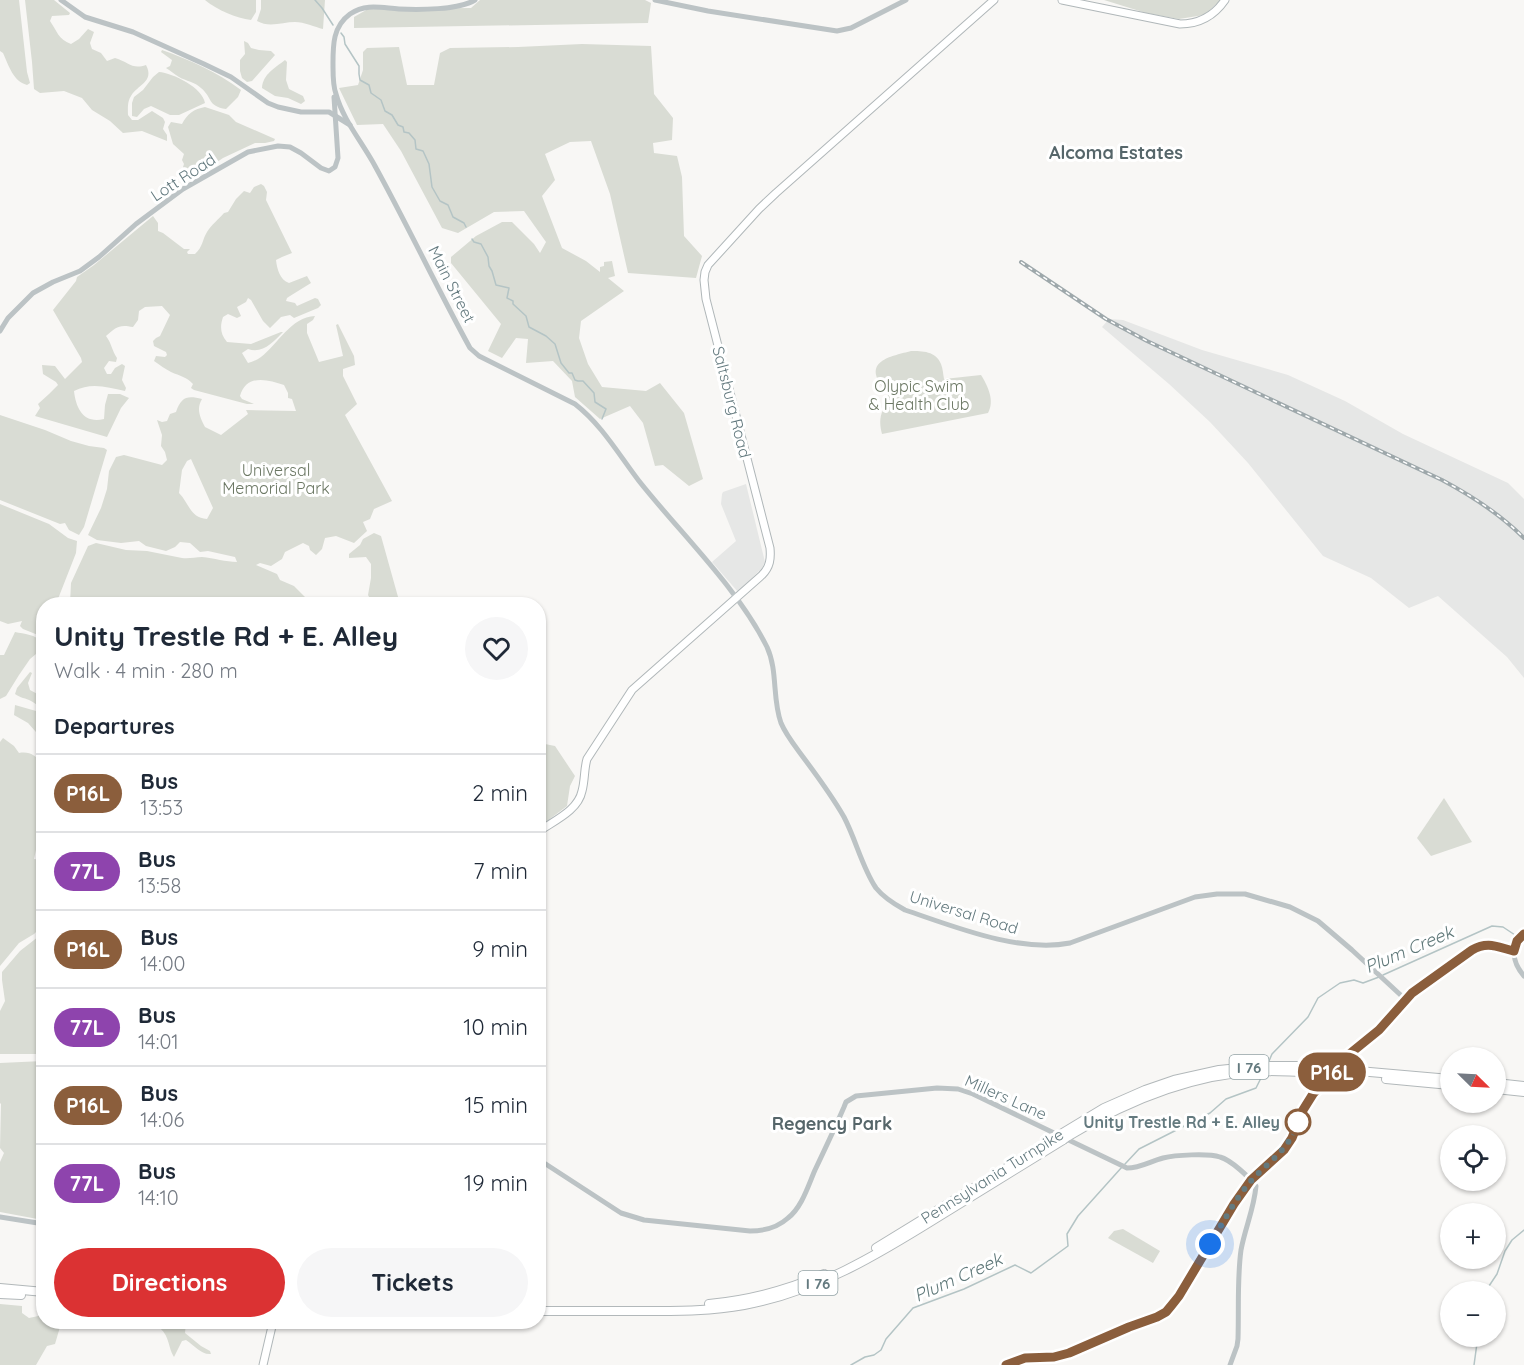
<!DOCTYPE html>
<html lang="en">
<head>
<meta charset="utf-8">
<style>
	:root { --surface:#fff; --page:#f6f6f7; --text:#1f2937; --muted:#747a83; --line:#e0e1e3; --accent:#db3233 }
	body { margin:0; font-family:Quicksand,sans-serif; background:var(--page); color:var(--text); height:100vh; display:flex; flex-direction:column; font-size:22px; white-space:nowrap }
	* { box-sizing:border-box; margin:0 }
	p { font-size:20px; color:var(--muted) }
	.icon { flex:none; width:33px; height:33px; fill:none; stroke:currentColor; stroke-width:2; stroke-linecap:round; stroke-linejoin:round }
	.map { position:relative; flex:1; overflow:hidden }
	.panel { position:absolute; left:36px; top:597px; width:510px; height:732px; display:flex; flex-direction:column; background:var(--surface); border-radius:24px; box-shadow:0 2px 4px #0004 }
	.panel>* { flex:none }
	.badge { padding:0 12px; border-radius:20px; font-size:21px; line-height:39px }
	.needle { width:39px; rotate:114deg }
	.tools { position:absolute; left:1440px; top:1047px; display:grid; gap:12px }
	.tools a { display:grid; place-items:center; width:66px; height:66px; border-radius:50%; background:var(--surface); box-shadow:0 2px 4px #0004; font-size:30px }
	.you { position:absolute; width:30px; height:30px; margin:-15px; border:4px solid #fff; border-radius:50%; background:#1a73e8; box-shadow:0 0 0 9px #1a73e833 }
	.map>.badge { position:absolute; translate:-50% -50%; box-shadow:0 0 0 3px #fff }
	h2 { padding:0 18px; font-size:22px; line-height:54px }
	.round { display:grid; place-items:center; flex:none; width:63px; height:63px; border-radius:32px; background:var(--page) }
	.overview { display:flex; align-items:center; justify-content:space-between; height:102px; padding:0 18px }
	h1 { font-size:28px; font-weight:800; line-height:45px }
	.cta { display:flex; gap:12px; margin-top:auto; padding:12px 18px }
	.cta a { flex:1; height:69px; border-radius:36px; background:var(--accent); color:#fff; font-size:24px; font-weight:800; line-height:69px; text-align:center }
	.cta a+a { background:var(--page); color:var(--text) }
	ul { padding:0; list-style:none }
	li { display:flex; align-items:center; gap:18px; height:78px; padding:0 18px; border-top:2px solid var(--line) }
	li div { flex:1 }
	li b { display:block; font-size:22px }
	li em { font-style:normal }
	li .badge { min-width:66px; font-weight:700; text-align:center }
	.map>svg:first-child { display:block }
</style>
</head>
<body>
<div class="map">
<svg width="1524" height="1365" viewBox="0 0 1524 1365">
	<rect width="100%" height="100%" fill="#f8f7f5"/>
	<g fill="#e6e7e6">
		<polygon points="1109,319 1123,320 1202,350 1288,375 1345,401 1403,434 1508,483 1524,499 1524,678 1507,657 1438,596 1409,608 1371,578 1323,556 1248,463 1210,422 1169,384 1102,327"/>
		<polygon points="746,484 765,562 762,568 738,592 712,562 736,541 721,504 722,494 723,492"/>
	</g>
	<g fill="#d9dcd4" fill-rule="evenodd">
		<path d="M0 0H19L27 72 30 83 27 85C13 81 9 66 3 53L0 51Z"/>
		<path d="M25 0H54L70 13 69 15 52 16 50 21C57 31 58 39 71 44L79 39 88 29 94 32 90 43 92 49 101 53 107 61 115 58C129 62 132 70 146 65 155 82 137 85 131 96 127 102 128 109 128 115L132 120H138L152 111 163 118 165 122 163 129 167 135V141L142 131 123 133 110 121 92 110 82 98 64 91 40 93 34 89 32 62Z"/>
		<path d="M205 0H256V12L251 20C236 18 217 10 205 0Z"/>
		<path d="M261 0H325L323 29C315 27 304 22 295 22 283 22 269 28 257 21L261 9Z"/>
		<polygon points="480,0 645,0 651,3 648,23 354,28 354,17 368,9 471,8"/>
		<polygon points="1104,0 1221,0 1204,15 1179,19 1146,13"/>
		<polygon points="244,41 248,43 251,48 259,50 271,51 275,55 252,81 247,82 242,78 240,71 240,60 245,54"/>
		<polygon points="582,44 651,46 654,94 673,118 672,140 653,143 654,153 677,156 682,177 684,236 702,256 696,278 628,273 610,194 591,141 570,142 545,154 555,180 542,196 562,248 586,261 600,272 600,267 604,266 604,262 612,261 615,276 608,278 624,291 581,321 579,338 588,364 602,387 646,391 660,383 684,413 703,479 689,486 663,465 655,466 643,423 630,406 600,419 575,397 572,381 553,361 526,363 528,339 516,338 502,358 488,351 501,324 451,263 451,257 476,236 502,222 512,222 534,244 540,253 546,242 524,211 494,212 458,233 442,228 401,151 383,124 357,125 339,88 358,85 363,70 363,52 367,48 399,47 407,85 434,85 440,53 450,48 518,47"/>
		<path d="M162 50C190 60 217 72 241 90L238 97 226 109C207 106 213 98 201 88 195 82 186 81 179 77 174 74 171 71 166 68L170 66 172 60 161 52Z"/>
		<path d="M285 60 287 62 286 80 289 89 303 96 305 101 301 104 288 98 275 96 262 88C263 74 275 68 285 60Z"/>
		<path d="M159 72C173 73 203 88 205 103L179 115H170L151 106 144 109 137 117 132 116V103L134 97 143 90 153 77Z"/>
		<path d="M205 107 229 115 236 122 275 139 274 141 265 143H255L223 158 208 168 187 175 181 173 184 164 182 160 184 154 173 144 168 127 171 122 182 124C187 114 194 109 205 107Z"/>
		<path d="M261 184 264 186 267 192 266 200 292 253 282 257 276 260C277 269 280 280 289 283L307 276 311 283 290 296 287 298 286 301 295 303 297 306 315 298 318 299 321 305 318 308 294 318 290 315 281 317 270 328 263 321 251 300 248 298 246 302 237 307 241 316 237 318 228 314 223 317C220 326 220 334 227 342L251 344 281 332H283C273 342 263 354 248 349L242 353 248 363C252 362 257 360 261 357 278 344 291 317 315 316L313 320 307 324V333L319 362 343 356 336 325 338 324 354 356 355 365 343 369V376L357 404 345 415 392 501 374 509 370 519 363 522 367 531 354 543 336 536 325 538 322 549 316 555 310 550 309 546 303 543 285 552 282 559 271 566 260 563 256 565 277 574 280 580 294 586 305 597 309 604H70L71 583 88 546 96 543 126 550 147 551 182 558C189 559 195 557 202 557 214 558 226 562 237 562L235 557 208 551 200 552 190 543 180 542 175 547 166 551 146 546 139 541 121 543 97 540 88 535 101 508 107 489 109 471 116 457 124 455 162 465 167 460 165 452 161 446 162 435 157 420 162 422 167 421 170 414 176 412C181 397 187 395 202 399 196 409 200 417 205 427L221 435 248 414 246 410 296 411 292 399 288 398V393L284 385C267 379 246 374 240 396L242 399 254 404H247L194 390 191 388 193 384C187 377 180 376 171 372 165 369 160 365 154 361L156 356 165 357 167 355 166 352 154 346 153 341 156 338 160 336 170 315 162 306 145 307 139 311 138 320 133 327C119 324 116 327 106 336 112 344 112 351 117 358L116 362 109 361 104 368 107 374H111L115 368 122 364 125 366 122 380 126 388 125 391C107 387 91 382 74 391 76 409 84 424 104 419L105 405 108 394H120L129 398 121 408 107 437 35 416 40 408 38 404 49 394 58 385 56 382 43 374 42 365 55 366 65 379 82 362 81 358 53 310 76 281 77 277 94 265 153 216 158 223V231L163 233 184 249H190L187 252 188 254H195C203 247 202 240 207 232 211 225 219 219 224 213L228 212 236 199 244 191 250 193 254 187ZM191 459 213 508 207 519C190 518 189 503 179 493L182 470 187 461Z"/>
		<path d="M911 351C922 351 936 351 941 364 943 369 943 374 944 379L981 375C988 386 995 401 988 413L882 434C880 426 879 418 883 410 884 406 888 402 888 397 888 392 884 389 881 385 864 360 893 356 911 351Z"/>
		<polygon points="0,415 45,430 71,441 89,446 104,448 107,450 84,527 79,535 69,530 65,523 60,524 0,500"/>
		<polygon points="0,504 49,524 68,538 77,541 76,553 56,604 44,604 43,637 23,629 20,626 22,621 8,624 0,621"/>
		<polygon points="374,533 381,536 400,604 373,604 368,595 371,578 371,564 366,557 349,558 349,554 360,545 363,539"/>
		<path d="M15 632C24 634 36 634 42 643L36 654 30 659 19 675 6 696 0 699V655H4Z"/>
		<path d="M30 672 32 673 28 683 30 690 43 697V707C38 706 36 704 31 701 26 698 20 698 15 694L17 688Z"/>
		<polygon points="15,705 43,713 43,740 28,723 14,715"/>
		<path d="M3 738 14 746 19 753C30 751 36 756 43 764V851L36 850 34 859 43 860 44 924 34 934 19 943 0 966V742Z"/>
		<polygon points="540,743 555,746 575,776 570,786 567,806 543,824 538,820 543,811 543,806 539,804 538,744"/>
		<polygon points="1444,798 1472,842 1431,856 1417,838"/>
		<polygon points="43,933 43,1054 0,1054 0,1011 5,1001 2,980 2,972 20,951"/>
		<polygon points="43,1061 44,1061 43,1220 0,1212 0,1162 4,1153 0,1148 1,1104 0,1103 0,1063"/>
		<polygon points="1123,1229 1160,1251 1153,1263 1108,1238 1114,1231"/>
		<path d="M0 1304 22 1306V1313L29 1318 43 1315 44 1322H215C206 1324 196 1322 186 1323L185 1333 201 1346 210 1351 211 1354C201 1355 194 1345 186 1340L182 1341 174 1357C168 1348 170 1337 160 1328 145 1314 110 1325 92 1328 81 1329 71 1323 60 1327L55 1344 47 1346 36 1365H0Z"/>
	</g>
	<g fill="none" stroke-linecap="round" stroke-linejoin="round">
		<g stroke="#b4c4c5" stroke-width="1.5">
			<polyline points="315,0 322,8 333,25"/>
			<polyline points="341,33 344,37 345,44 359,66 359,74 360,80 369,85 371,93 381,100 385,111 392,115 398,125 403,127 404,132 409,133 415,140 416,149 423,151 429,164 432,187 440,201 448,205 453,217 464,223 466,227"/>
			<polyline points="472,239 474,242 481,244 488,257 489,266 492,271 496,285 509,288 507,298 513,301 513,304 526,316 529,327 546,336 555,344 561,363 569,373 572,373 575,380 578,381 583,381 594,393 595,402 606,409 602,419"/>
			<polyline points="1383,975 1492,926 1503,927 1518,937"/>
			<polyline points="1269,1061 1272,1054 1308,1017 1318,998 1340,983 1354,980 1363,983 1379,977"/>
			<polyline points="1125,1164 1139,1149 1210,1113 1226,1099 1256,1088 1263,1074"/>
			<polyline points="1485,1292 1497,1274 1505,1251 1512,1240 1524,1230"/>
			<polyline points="851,1365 865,1357 874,1355 881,1350 886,1339 913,1308 964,1289 1015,1265 1031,1273 1068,1246 1067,1234 1078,1216 1122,1167"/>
			<polyline points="1474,1365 1478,1336"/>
		</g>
		<defs>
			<g id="major">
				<path d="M1062 0 1180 24C1199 24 1214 16 1225 0"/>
				<path d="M538 832C553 821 578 811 582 791 585 780 584 769 587 759L632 690 762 575C770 567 771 559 770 548L706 299 704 280 705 272 708 265 759 209 776 193 994 0"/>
				<polyline points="263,1365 273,1322"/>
			</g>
			<g id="highway">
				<polyline points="1386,1079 1450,1085"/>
				<polyline points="1496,1083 1524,1086"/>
				<polyline points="1496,1089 1524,1092"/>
				<polyline points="1061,1134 1104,1108 1145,1090 1174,1080 1219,1070 1258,1066 1301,1066 1450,1079"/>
				<path d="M1067 1137C1126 1101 1191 1074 1261 1071 1280 1071 1298 1072 1317 1073"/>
				<polyline points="876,1248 1057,1137"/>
				<polyline points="0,1288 44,1292"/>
				<polyline points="0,1294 21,1295"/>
				<path d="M709 1304C749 1300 788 1290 824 1274"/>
				<path d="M538 1311C575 1311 612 1311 648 1311 680 1311 712 1311 744 1305 816 1292 877 1255 938 1217 980 1191 1021 1166 1063 1140"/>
			</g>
		</defs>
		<use href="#major" stroke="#b0b7b9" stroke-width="9"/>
		<use href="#highway" stroke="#b2b8ba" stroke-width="10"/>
		<g stroke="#bcc3c5" stroke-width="5">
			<polyline points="61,0 85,17 133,32 204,64 231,77 268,103 278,107 301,112 329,112 350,125"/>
			<path d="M475 0C458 10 419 10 399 9 382 8 366 3 350 14 332 27 333 47 333 67 333 76 333 86 336 94 343 120 362 142 375 166 408 226 437 288 470 348L479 356 575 404C602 425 619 455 639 481 681 534 737 587 767 647 778 671 772 698 781 723 786 735 795 746 803 757 818 777 832 796 844 817 856 840 862 867 876 888 884 898 894 904 905 910 953 926 1018 953 1070 943L1195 897 1217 894H1245L1290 907 1318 921 1352 950 1406 1000"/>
			<polyline points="655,0 708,11 837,31 851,28 906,0"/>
			<polyline points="0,331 8,318 33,293 53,282 80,271 99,257 136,224 183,189 248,152 278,146 290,147 301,153 321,168 329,171 335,167 338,158 334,97"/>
			<path d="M1524 934C1510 947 1512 962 1524 976"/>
			<path d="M1347 1056 1379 1030 1412 993 1472 950C1488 941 1497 947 1514 951"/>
			<path d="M538 1159 621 1213 644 1220 750 1231C764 1231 777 1228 788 1218 802 1207 808 1186 815 1170 825 1149 835 1128 844 1107L846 1102 856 1096 937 1088 958 1089 973 1094 1127 1168C1140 1168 1151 1161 1163 1158 1175 1155 1208 1153 1220 1157 1231 1160 1249 1177 1256 1186 1254 1209 1245 1228 1241 1250 1237 1279 1239 1309 1238 1339L1237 1346 1230 1365"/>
			<polyline points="0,1217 44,1224"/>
			<polyline points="1006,1365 1025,1358 1054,1357 1069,1353 1129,1327 1157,1317 1165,1312 1179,1296 1235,1204 1251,1181 1284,1150 1295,1132 1303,1110 1316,1091"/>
		</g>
		<use href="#major" stroke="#fff" stroke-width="7"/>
		<use href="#highway" stroke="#fff" stroke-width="8"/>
		<defs>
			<path id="rail" d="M1021 262 1106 319 1147 341 1442 480C1472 496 1500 514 1524 538"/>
		</defs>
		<use href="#rail" stroke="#9ea8ab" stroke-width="4"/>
		<use href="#rail" stroke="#fff" stroke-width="1.5" stroke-dasharray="4.5" stroke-linecap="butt"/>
		<defs>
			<g id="highway-bridge">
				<polyline points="1057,1137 1061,1134"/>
				<polyline points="1063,1140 1067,1137"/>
			</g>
		</defs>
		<use href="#highway-bridge" stroke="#b2b8ba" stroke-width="10" stroke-linecap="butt"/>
		<polyline stroke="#bcc3c5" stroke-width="5" points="1316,1091 1347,1056"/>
		<use href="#highway-bridge" stroke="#fff" stroke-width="8"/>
	</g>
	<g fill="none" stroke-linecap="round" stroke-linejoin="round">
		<defs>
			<path id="line" d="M1006 1365 1025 1358 1054 1357 1069 1353 1129 1327 1157 1317 1166 1312 1171 1306 1179 1296 1234 1204 1251 1180 1284 1150 1292 1138 1303 1110 1313 1094 1347 1056 1379 1030 1412 993 1472 950C1488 941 1497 947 1514 951L1517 941 1524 934"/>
		</defs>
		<use href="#line" stroke="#fff" stroke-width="14"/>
		<use href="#line" stroke="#8b5e3c" stroke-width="9"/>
		<path stroke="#647a7f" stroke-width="6" stroke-dasharray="0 10.8" d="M1210 1244C1223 1223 1235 1199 1251 1181 1270 1160 1289 1150 1298 1122"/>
	</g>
	<circle fill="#fff" stroke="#8b5e3c" stroke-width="3" cx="1298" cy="1122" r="12"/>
	<g text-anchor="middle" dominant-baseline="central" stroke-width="6" stroke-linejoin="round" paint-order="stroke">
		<g fill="#fff" stroke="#92a2a5" stroke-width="1.5">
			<rect x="1229.5" y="1055" width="39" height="24" rx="4.5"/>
			<rect x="798.5" y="1271" width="39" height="24" rx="4.5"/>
		</g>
		<g font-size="15" font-weight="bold" fill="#647a7f">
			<text x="1249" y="1067">I 76</text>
			<text x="818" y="1283">I 76</text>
		</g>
		<g font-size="16" fill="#647a7f" stroke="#fff">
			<text transform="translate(183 177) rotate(-33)">Lott Road</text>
			<text transform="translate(452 284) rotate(63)">Main Street</text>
			<text transform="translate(732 402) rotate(76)">Saltsburg Road</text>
			<text transform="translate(964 912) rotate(17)">Universal Road</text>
			<text transform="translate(1006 1097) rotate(24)">Millers Lane</text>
			<text transform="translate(992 1176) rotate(-32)">Pennsylvania Turnpike</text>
		</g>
		<g font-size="16" fill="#6b7763" stroke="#fff">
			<text x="919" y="386">Olypic Swim<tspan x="919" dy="18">&amp; Health Club</tspan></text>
			<text x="276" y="470">Universal<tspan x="276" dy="18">Memorial Park</tspan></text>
		</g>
		<g font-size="16" font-weight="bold" fill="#647a7f" stroke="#fff" text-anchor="end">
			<text x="1280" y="1122">Unity Trestle Rd + E. Alley</text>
		</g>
		<g font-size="18" font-weight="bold" fill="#56666a" stroke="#fff">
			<text x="1116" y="152">Alcoma Estates</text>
			<text x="832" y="1123">Regency Park</text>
		</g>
		<g font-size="18" font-style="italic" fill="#5f7879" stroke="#fff">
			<text transform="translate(1409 949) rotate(-23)">Plum Creek</text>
			<text transform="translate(958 1277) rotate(-24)">Plum Creek</text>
		</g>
	</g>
</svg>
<div class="tools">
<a><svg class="needle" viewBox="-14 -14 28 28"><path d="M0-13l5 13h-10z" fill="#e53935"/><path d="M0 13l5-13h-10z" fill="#747a83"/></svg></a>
<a><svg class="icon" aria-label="locate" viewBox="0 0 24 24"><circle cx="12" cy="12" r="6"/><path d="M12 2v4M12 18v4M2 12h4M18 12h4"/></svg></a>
<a>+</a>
<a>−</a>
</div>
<div class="you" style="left:1210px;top:1244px"></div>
<b class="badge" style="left:1332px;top:1072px;background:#8b5e3c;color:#fff">P16L</b>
<section class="panel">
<div class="overview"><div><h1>Unity Trestle Rd + E. Alley</h1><p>Walk · 4 min · 280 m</p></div><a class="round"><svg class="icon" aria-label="heart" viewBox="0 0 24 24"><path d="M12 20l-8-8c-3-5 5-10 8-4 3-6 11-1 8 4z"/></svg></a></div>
<h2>Departures</h2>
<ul>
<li><span class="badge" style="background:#8b5e3c;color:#fff">P16L</span><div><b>Bus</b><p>13:53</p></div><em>2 min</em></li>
<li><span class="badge" style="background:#8e44ad;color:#fff">77L</span><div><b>Bus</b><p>13:58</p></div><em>7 min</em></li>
<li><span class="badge" style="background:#8b5e3c;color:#fff">P16L</span><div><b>Bus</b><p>14:00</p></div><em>9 min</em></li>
<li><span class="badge" style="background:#8e44ad;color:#fff">77L</span><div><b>Bus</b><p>14:01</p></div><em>10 min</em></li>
<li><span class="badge" style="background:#8b5e3c;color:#fff">P16L</span><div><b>Bus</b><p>14:06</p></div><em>15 min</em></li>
<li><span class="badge" style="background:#8e44ad;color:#fff">77L</span><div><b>Bus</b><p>14:10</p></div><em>19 min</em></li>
</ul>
<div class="cta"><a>Directions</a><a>Tickets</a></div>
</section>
</div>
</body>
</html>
